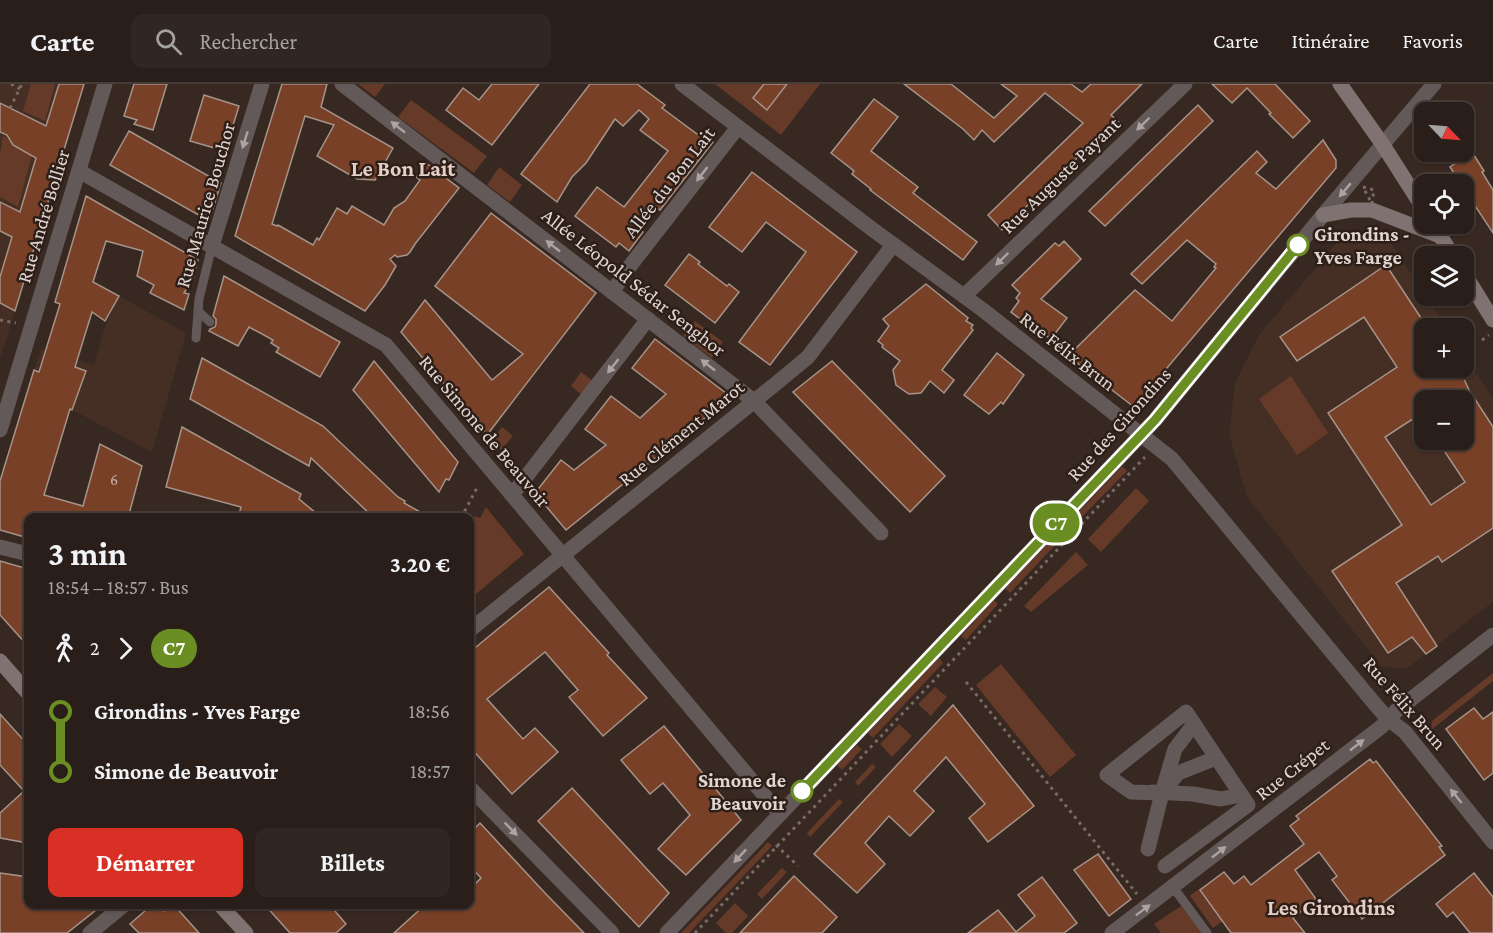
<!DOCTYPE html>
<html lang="fr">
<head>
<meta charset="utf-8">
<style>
	:root { --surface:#291e19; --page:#312722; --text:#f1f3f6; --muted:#a5a2a2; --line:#453c38; --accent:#d93025 }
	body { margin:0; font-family:"Crimson Pro",serif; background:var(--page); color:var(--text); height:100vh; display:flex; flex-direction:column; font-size:22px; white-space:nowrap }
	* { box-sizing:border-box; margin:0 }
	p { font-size:20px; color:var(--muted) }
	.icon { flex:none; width:33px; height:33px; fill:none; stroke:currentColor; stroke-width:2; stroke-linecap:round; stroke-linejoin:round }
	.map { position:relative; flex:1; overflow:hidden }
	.drawer { position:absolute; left:24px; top:429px; width:450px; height:396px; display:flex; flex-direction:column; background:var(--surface); border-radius:12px; box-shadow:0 2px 4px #0004,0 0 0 2px var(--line) }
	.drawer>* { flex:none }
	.badge { padding:0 12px; border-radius:20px; font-size:21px; line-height:39px }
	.needle { width:39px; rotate:115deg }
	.controls { position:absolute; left:1414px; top:18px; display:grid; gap:12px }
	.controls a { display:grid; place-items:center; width:60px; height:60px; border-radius:12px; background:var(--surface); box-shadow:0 2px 4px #0004,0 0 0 2px var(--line); font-size:30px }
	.map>.badge { position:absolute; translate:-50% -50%; box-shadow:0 0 0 3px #fff }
	.legs { display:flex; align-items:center; gap:9px; height:66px; padding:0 24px; font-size:20px }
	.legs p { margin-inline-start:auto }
	.overview { display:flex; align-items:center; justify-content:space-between; height:102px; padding:0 24px }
	h1 { font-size:33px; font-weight:700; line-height:45px }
	.action { display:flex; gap:12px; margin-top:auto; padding:12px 24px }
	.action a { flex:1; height:69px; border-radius:12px; background:var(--accent); color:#fff; font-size:24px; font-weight:700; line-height:69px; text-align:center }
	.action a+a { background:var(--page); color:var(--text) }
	ul { padding:0 24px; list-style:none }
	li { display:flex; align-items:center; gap:21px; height:60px; font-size:22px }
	li i { display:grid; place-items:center; width:9px; height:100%; margin:0 8px; background:currentColor }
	li i::after { content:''; width:15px; height:15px; margin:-8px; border:4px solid; border-radius:50%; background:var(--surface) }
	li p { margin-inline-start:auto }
	li:first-child i { background:linear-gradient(#0000 50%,currentColor 0) }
	li:last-child i { background:linear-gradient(currentColor 50%,#0000 0) }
	header { display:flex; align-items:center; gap:36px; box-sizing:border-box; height:84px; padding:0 30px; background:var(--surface); border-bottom:2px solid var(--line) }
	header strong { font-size:28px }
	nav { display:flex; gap:33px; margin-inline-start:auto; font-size:21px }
	.search { width:420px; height:54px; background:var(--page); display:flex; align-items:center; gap:15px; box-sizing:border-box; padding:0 21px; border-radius:12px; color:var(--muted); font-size:22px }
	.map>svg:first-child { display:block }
</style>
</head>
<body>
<header>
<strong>Carte</strong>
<div class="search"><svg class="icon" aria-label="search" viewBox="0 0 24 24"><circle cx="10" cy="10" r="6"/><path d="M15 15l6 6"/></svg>Rechercher</div>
<nav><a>Carte</a><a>Itinéraire</a><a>Favoris</a></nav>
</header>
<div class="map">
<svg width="1493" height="849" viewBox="0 0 1493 849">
	<rect width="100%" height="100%" fill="#372821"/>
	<g fill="#452f25" fill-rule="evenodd">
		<polygon points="0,0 84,0 0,276"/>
		<path d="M1340 155 1391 159 1447 244H1425V284H1464V271L1493 315V518L1406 585 1381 582 1247 413 1229 350 1235 299 1259 251ZM1425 316H1464V356H1425Z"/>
		<polygon points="119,212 186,249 152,368 29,303 41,265 94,281 105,243"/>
	</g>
	<g fill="#653a28">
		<polygon points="31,0 55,0 45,37 23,27"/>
		<polygon points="358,0 385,0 375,13"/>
		<polygon points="715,0 820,0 781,51"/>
		<polygon points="411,16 487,72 474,89 398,33"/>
		<polygon points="3,52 6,54 21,66 23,62 33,67 18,123 0,113 0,70"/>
		<polygon points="499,83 522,101 510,118 487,101"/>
		<polygon points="695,237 723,258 712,274 683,252"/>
		<polygon points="581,288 593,297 582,311 571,302"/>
		<polygon points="1291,292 1328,349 1297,371 1259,315"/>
		<polygon points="502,343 513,352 501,366 491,356"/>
		<polygon points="1122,382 1127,387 1078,437 1074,433"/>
		<polygon points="1136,404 1149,417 1101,468 1088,455"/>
		<polygon points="486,423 524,470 470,515 470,443 475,432 480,434"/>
		<polygon points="1053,453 1058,458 1010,509 1005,504"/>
		<polygon points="1076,468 1088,481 1031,528 1024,522"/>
		<polygon points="994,516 998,520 966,556 961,552"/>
		<polygon points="939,574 943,579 873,654 868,649"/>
		<polygon points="1001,580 1076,671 1050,693 976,601"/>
		<polygon points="1493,589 1493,597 1431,646 1432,637"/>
		<polygon points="935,603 947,613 931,632 918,620"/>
		<polygon points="899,640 912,652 892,673 880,660"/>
		<polygon points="857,661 862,665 842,686 837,681"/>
		<polygon points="872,680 876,683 858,702 855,698"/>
		<polygon points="839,715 843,718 810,753 807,749"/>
		<polygon points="768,758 772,762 689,849 681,849"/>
		<polygon points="782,784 787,788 762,815 757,810"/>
		<polygon points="1199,805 1223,837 1213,844 1190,812"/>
		<polygon points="735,819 748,832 732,849 726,849 716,839"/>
		<polygon points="1181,822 1202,849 1161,849 1154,840"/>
	</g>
	<g fill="#784127" stroke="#a6938a" stroke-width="1.5" fill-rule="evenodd">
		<polygon points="59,0 84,0 15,227 0,219 0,193 12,153 0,147 0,118 20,128 36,74 13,61 7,51 0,48 0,19 46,42"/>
		<polygon points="134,0 167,0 153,46 134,40 137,36 124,32"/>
		<polygon points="282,0 327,0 321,23 393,64 375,96 357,95 317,72 334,41 305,32 272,140 277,142 278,141 313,161 317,154 319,156 337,124 347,130 352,122 384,141 394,124 405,117 420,96 416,93 426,79 459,104 415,160 410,168 407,171 397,173 395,171 390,175 396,182 385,201 365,227 235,152"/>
		<polygon points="492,0 539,0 492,61 446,26 463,4 479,16"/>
		<polygon points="590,0 637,0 665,21 662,24 697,50 700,47 713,58 660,126 656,124 640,146 643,148 629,167 619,159 616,163 575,132 597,103 624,123 668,67 640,46 649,35 639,26 623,42 615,35 586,79 572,93 557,118 521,90"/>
		<polygon points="764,0 787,0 767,26 753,14"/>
		<polygon points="904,0 951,0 994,34 1017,12 1001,0 1071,0 1082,8 1091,0 1142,0 1111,31 1120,39 1104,55 1100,52 1002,146 988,131 1083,39 1045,9 994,58 982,46 974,56 963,45"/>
		<polygon points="1212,0 1275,0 1310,37 1293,54 1269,30 1271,29 1247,4 1232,19"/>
		<polygon points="204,11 239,22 225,67 190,57"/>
		<polygon points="874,15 898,33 871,67 918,103 913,109 977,158 963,176 870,106 871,105 852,90 854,87 831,69"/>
		<polygon points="1198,21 1213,37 1105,142 1089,127"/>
		<polygon points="129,47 221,99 209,137 110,81"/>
		<polygon points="1323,56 1336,76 1336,84 1134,323 1068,272 1135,206 1172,237 1216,184 1214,183 1216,180 1187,156 1142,200 1131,190 1257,67 1267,78 1256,89 1276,105"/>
		<polygon points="1472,68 1484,87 1482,88 1493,106 1493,149 1464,105 1464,100 1461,100 1450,83"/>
		<polygon points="752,88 857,168 770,281 739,258 806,168 766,138 742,168 709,143"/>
		<polygon points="86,112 198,176 193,194 184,209 189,210 184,226 150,209 154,201 137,192 143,167 106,157 93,198 119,212 105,237 92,228 75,283 86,287 72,326 70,325 44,411 83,422 100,360 142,382 128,434 28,434 28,454 0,446 0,397 34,286 39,288 60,220 55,218"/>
		<polygon points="491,129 596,209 487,351 401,248 425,216 492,296 523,270 435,202"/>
		<polygon points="1064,157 1081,175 1041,215 1067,234 1051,255 1045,251 1043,253 1011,228 1019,217 1016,214 1020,209 1012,201 1055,159 1059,162"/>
		<polygon points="689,170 700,178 698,180 727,202 729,200 739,208 715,239 665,201"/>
		<path d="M1386 181 1425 240V284H1459L1469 306 1493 343V444L1442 478 1438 472 1396 499 1437 562 1426 570 1412 553 1388 569 1332 487 1402 441 1328 329 1397 283 1364 233 1297 277 1280 253ZM1425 316H1464V356H1437L1465 398 1431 421 1385 353 1425 327Z"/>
		<polygon points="224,192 340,258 320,293 276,268 279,264 271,259 273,256 249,243 238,262 209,247 210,245 215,243 216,240 216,235 213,232"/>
		<polygon points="926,200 968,234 966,237 973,241 971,244 973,246 942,286 954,296 944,309 930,297 921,309 909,310 896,301 893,286 900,277 882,263 883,261 878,257 889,242 883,235"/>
		<polygon points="655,255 731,313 566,446 535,409 561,376 574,386 606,361 585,345 611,312 640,334 666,310 632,284"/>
		<polygon points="997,269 1024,291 1003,320 1001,318 989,330 964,311"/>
		<polygon points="202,274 323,342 398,413 405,417 404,419 431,434 374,434 311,374 309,382 190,315"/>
		<polygon points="374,277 458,378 449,396 446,395 439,408 353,306"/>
		<polygon points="832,277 945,392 910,428 793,308"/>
		<polygon points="182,343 301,410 299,415 322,434 238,434 241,423 166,403"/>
		<polygon points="0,477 28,485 28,562 0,531"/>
		<polygon points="549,503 609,569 607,571 647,614 603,652 569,613 578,606 545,568 487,615 523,655 535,644 558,668 512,710 470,663 470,568"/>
		<polygon points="953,621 1034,722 988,758 969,734 985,720 946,673 914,707 934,727 910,752 889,732 865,759 885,780 857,809 814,770"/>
		<polygon points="1474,624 1483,635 1493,628 1493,689 1484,696 1446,645"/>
		<polygon points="0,630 28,661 28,759 0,754 0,729 24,707 0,681"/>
		<polygon points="664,642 741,736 686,791 658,765 690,731 663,699 650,710 621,676"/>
		<polygon points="1370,675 1373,679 1376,677 1442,762 1439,763 1445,771 1362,835 1332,796 1337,792 1319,768 1295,786 1316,815 1293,834 1305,849 1231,849 1200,806 1224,788 1234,800 1244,792 1251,801 1304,760 1290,742 1299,735 1296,732"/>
		<polygon points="572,704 669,809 639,843 538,737"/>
		<polygon points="480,739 545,809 584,849 394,849 426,820 470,820 470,805 481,794 470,782 470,749"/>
		<polygon points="1098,770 1131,815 1109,832 1074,786"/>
		<polygon points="0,789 28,793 28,820 73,820 96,826 67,849 0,849"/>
		<polygon points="1474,789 1493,813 1493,849 1470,849 1453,828 1447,833 1436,820"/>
		<polygon points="794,792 837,833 822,849 740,849"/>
		<polygon points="1042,793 1077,839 1064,849 968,849 998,826 1016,848 1035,832 1018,811"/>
		<polygon points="153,820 158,820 164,827 171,820 173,820 199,849 139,849 130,840"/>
		<polygon points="264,820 329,820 346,840 336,849 290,849"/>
	</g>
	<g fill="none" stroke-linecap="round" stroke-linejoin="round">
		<g stroke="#796b65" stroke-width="3" stroke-dasharray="3 4.5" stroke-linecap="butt">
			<polyline points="11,0 20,5"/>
			<polyline points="10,24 22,0"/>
			<polygon points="1363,103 1374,106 1372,120"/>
			<polyline points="0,236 16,239"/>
			<polyline points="1482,256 1489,251"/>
			<polyline points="461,434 478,402"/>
			<polyline points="966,598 1137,810"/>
			<polyline points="776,761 798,782"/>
			<polyline points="695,849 1145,373"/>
		</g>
		<g stroke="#625958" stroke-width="9">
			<polyline points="198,227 210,238"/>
			<polyline points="196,254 199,215 212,162"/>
			<polyline points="1173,803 1207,849"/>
		</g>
		<g stroke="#625958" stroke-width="15">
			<polyline points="342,0 754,317 881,449"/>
			<polyline points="682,0 872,145 983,226 1172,375 1374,619 1388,635 1405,648 1493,758"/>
			<polyline points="79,87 386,261 780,730"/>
			<polyline points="212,162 262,0"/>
			<polyline points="612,208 630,182 738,43"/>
			<polyline points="964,212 1185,0"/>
			<polyline points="0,346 105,0"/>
			<polyline points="512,411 648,235"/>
			<polyline points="0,463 28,470"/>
			<polyline points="470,546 773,302 808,273 893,161"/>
			<polyline points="470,704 612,849"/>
			<polyline points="1166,704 1178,689 1216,674"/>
			<polyline points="1152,708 1193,710 1221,715 1241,711"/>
			<polyline points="1162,709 1131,708 1107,691 1186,628 1248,721 1165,782"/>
			<polyline points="1148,765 1162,709 1175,665 1194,640"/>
			<polyline points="90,849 125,820"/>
			<polyline points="667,849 1155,336 1323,131 1434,0"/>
			<polyline points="1112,849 1381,643 1396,627 1493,551"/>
		</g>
		<g stroke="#807270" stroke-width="15">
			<polyline points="1340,0 1383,61 1425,127"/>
			<polyline points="1323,131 1351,126 1372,126 1440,152"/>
			<polyline points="1436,145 1453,172"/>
			<polyline points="1464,189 1493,236"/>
			<polyline points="0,577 28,609"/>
			<polyline points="219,820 246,849"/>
		</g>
	</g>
	<defs><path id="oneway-solid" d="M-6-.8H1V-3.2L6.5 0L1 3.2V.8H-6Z" transform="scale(1.5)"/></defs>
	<g fill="#aea3a1">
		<use href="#oneway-solid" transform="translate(1143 40) rotate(136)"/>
		<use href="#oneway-solid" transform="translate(398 43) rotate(-142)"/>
		<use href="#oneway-solid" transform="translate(245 56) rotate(107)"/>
		<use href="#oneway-solid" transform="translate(702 90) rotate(128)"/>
		<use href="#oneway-solid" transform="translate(1345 106) rotate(130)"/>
		<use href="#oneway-solid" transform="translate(553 162) rotate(-142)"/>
		<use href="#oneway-solid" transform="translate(1002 175) rotate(136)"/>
		<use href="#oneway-solid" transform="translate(708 281) rotate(-142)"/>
		<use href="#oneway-solid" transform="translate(613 282) rotate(128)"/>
		<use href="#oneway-solid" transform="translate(1357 661) rotate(-38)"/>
		<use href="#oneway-solid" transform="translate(1456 712) rotate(-129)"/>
		<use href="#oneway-solid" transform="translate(511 745) rotate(45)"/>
		<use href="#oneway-solid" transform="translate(1219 768) rotate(-38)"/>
		<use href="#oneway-solid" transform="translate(740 772) rotate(133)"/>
		<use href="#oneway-solid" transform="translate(1143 826) rotate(-37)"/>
	</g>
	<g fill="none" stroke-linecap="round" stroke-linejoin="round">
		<defs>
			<polyline id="line-1" points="802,707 1155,336 1298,161"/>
		</defs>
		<use href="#line-1" stroke="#fff" stroke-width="14"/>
		<use href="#line-1" stroke="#6b8e23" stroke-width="9"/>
	</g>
	<g fill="#fff" stroke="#6b8e23" stroke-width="3">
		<circle cx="1298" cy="161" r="10"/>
		<circle cx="802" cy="707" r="10"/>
	</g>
	<g text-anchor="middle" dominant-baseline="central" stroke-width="5" stroke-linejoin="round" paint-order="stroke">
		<g font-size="16" fill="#c6b0a6">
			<text x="114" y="395">6</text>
		</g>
		<g font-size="20" fill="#e0d5d1" stroke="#2d1e18">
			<text transform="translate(1060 91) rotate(-44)">Rue Auguste Payant</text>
			<text transform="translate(669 98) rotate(-52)">Allée du Bon Lait</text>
			<text transform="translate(205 121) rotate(-74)">Rue Maurice Bouchor</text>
			<text transform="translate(43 132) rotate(-73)">Rue André Bollier</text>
			<text transform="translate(634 198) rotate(38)">Allée Léopold Sédar Senghor</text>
			<text transform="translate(1068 267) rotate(38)">Rue Félix Brun</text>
			<text transform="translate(1119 340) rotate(-48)">Rue des Girondins</text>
			<text transform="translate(485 347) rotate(50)">Rue Simone de Beauvoir</text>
			<text transform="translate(681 349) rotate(-39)">Rue Clément Marot</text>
			<text transform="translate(1405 619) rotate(49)">Rue Félix Brun</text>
			<text transform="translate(1292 685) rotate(-38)">Rue Crépet</text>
		</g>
		<g font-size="20" font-weight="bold" fill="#e0d5d1" stroke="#2d1e18" text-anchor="start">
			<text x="1314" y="150">Girondins -<tspan x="1314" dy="23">Yves Farge</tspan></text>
			<text x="786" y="696" text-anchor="end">Simone de<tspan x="786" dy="23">Beauvoir</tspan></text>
		</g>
		<g font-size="22" font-weight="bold" fill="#e4cfc6" stroke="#2d1e18">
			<text x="403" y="84">Le Bon Lait</text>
			<text x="1331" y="823">Les Girondins</text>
		</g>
	</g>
</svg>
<div class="controls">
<a><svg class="needle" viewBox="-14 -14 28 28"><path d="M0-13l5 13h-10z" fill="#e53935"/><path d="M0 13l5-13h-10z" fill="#a5a2a2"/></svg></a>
<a><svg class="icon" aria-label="locate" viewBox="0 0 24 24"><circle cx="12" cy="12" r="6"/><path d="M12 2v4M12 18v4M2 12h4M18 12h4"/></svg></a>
<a><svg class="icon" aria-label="layers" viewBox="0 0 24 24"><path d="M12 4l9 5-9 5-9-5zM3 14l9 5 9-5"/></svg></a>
<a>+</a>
<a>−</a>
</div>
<b class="badge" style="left:1056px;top:439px;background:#6b8e23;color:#fff">C7</b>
<section class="drawer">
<div class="overview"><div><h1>3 min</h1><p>18:54 – 18:57 · Bus</p></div><b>3.20 €</b></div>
<div class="legs"><svg class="icon" aria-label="walk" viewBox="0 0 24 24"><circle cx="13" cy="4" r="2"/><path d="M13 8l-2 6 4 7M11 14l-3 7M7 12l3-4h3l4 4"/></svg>2<svg class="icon" aria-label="forward" viewBox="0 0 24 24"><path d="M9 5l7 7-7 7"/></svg><b class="badge" style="background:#6b8e23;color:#fff">C7</b></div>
<ul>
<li><i style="color:#6b8e23"></i><b>Girondins - Yves Farge</b><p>18:56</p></li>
<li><i style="color:#6b8e23"></i><b>Simone de Beauvoir</b><p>18:57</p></li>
</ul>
<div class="action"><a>Démarrer</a><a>Billets</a></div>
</section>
</div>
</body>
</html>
